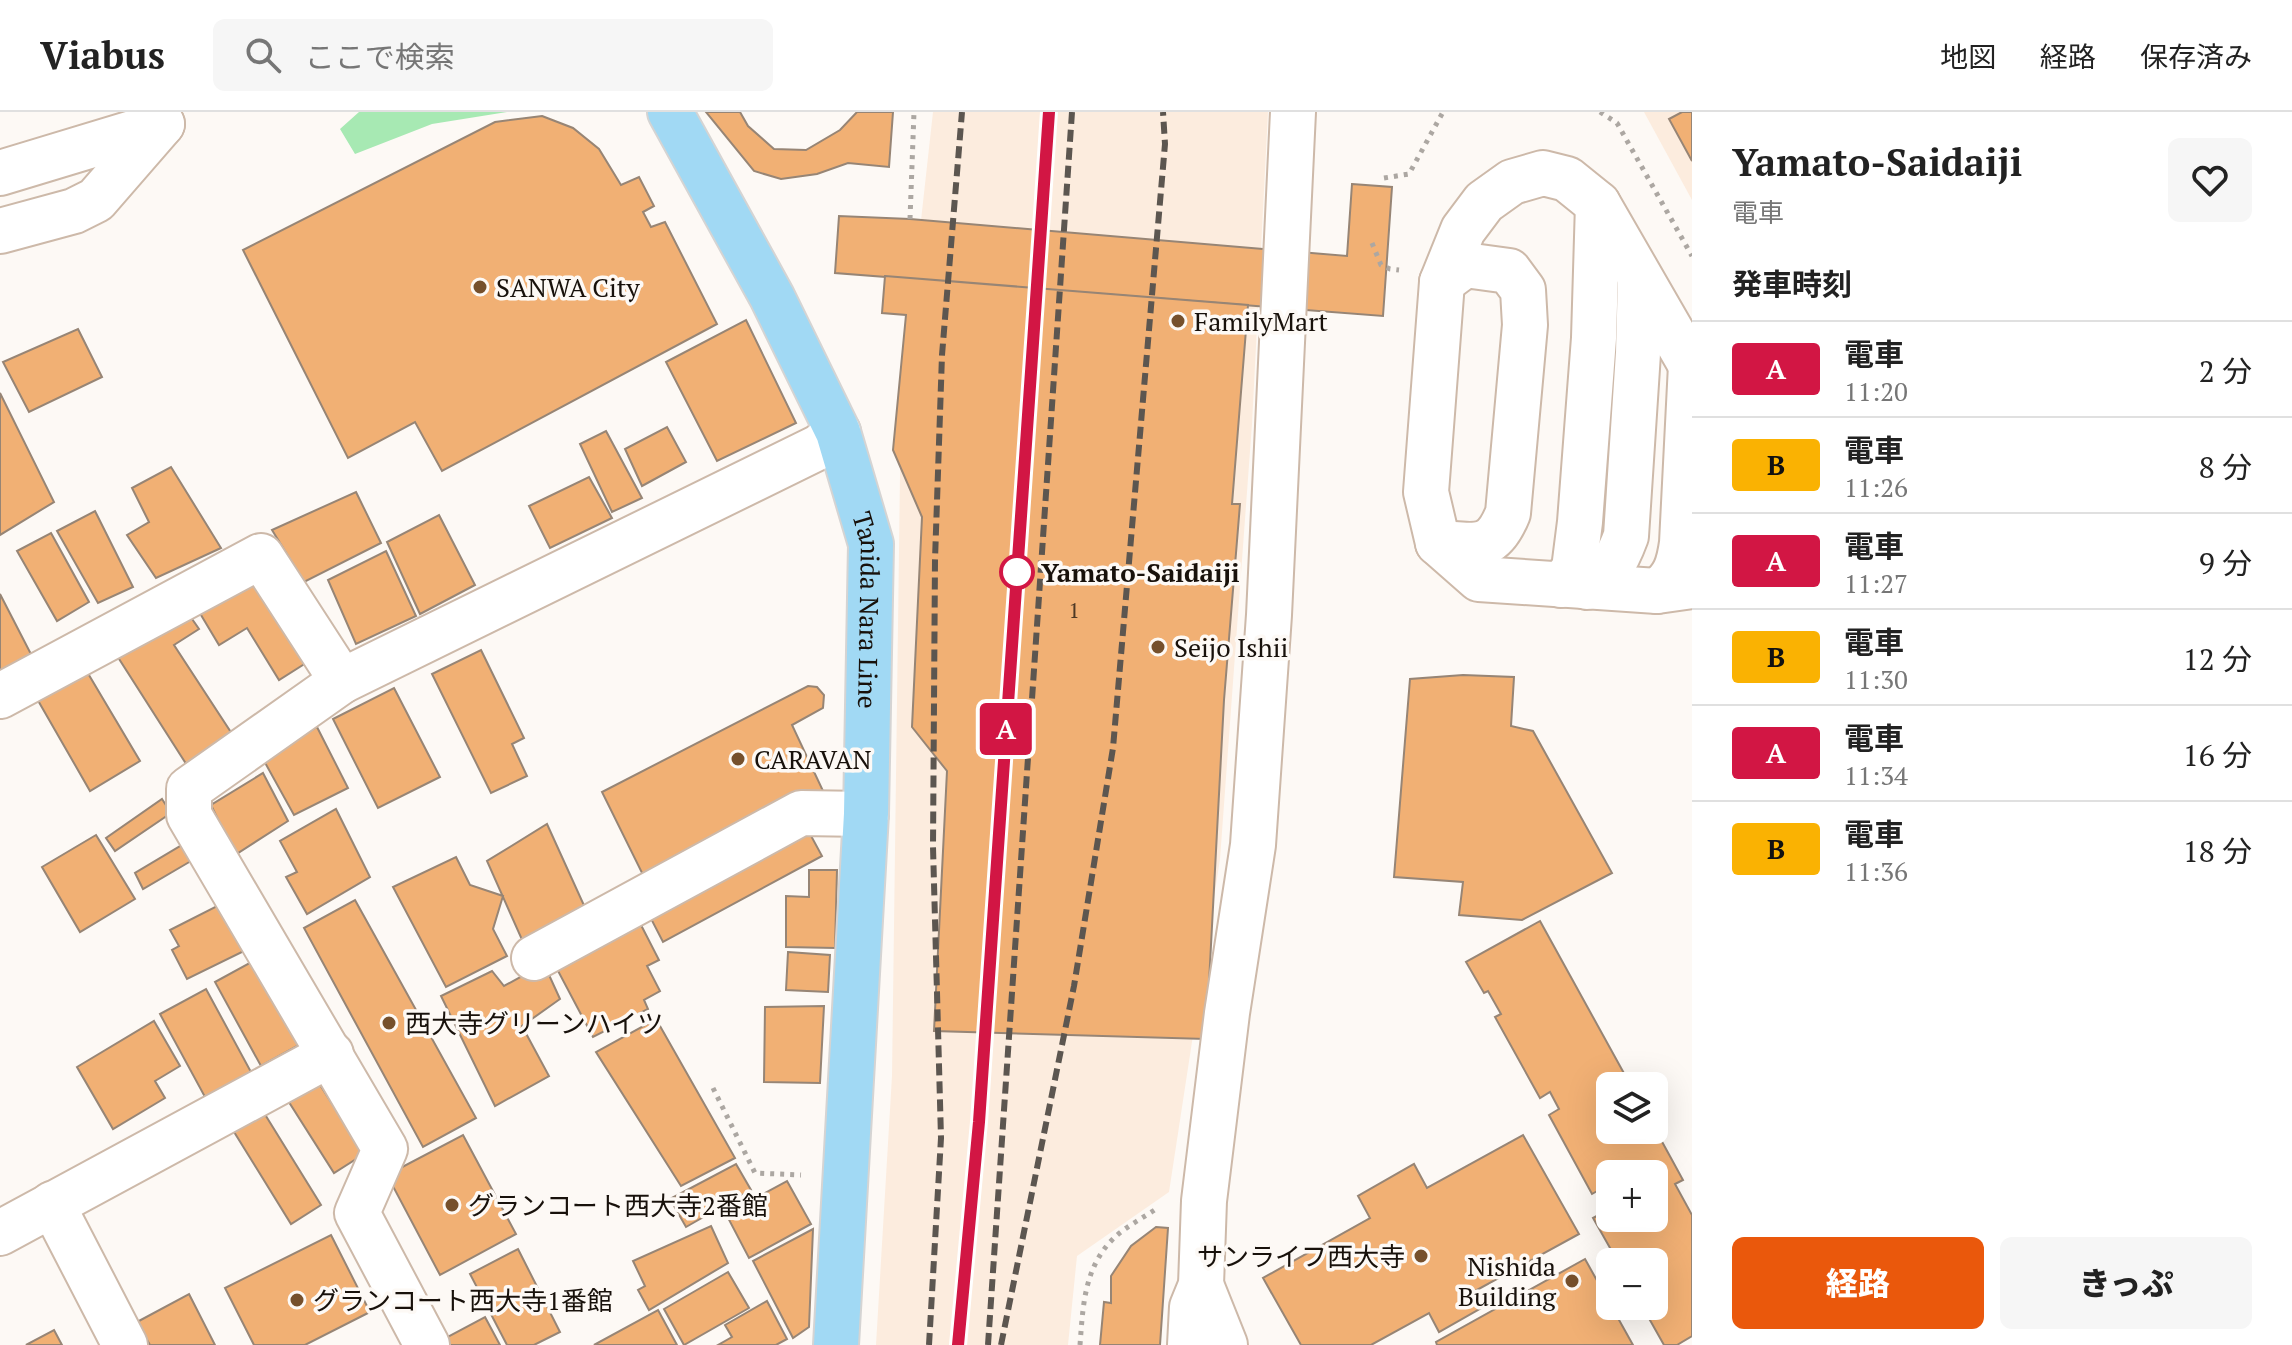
<!DOCTYPE html>
<html lang="ja">
<head>
<meta charset="utf-8">
<style>
	:root { --surface:#fff; --page:#f6f6f6; --text:#222; --muted:#767676; --line:#e0e0e0; --accent:#ea580c }
	body { margin:0; font-family:"PT Serif","Noto Sans JP",serif; background:var(--page); color:var(--text); height:100vh; display:flex; flex-direction:column; font-size:30px; white-space:nowrap }
	* { box-sizing:border-box; margin:0 }
	p { font-size:26px; color:var(--muted) }
	.icon { flex:none; width:44px; height:44px; fill:none; stroke:currentColor; stroke-width:2; stroke-linecap:round; stroke-linejoin:round }
	.map { position:relative; flex:1; overflow:hidden }
	.sheet { display:flex; flex-direction:column; background:var(--surface); width:600px }
	.sheet>* { flex:none }
	.badge { padding:0 16px; border-radius:6px; font-size:28px; line-height:52px }
	.controls { position:absolute; left:1596px; top:960px; display:grid; gap:16px }
	.controls a { display:grid; place-items:center; width:72px; height:72px; border-radius:12px; background:var(--surface); box-shadow:0 8px 32px #0002; font-size:40px }
	.map>.badge { position:absolute; translate:-50% -50%; box-shadow:0 0 0 4px #fff }
	h2 { padding:0 40px; font-size:30px; line-height:72px }
	.round { display:grid; place-items:center; flex:none; width:84px; height:84px; border-radius:12px; background:var(--page) }
	.headline { display:flex; align-items:center; justify-content:space-between; height:136px; padding:0 40px }
	h1 { font-size:38px; font-weight:800; line-height:60px }
	.action { display:flex; gap:16px; margin-top:auto; padding:16px 40px }
	.action a { flex:1; height:92px; border-radius:12px; background:var(--accent); color:#fff; font-size:32px; font-weight:800; line-height:92px; text-align:center }
	.action a+a { background:var(--page); color:var(--text) }
	ul { padding:0; list-style:none }
	li { display:flex; align-items:center; gap:24px; height:96px; padding:0 40px; border-top:2px solid var(--line) }
	li div { flex:1 }
	li b { display:block; font-size:30px }
	li em { font-style:normal }
	li .badge { min-width:88px; font-weight:700; text-align:center }
	header { display:flex; align-items:center; gap:48px; box-sizing:border-box; height:112px; padding:0 40px; background:var(--surface); border-bottom:2px solid var(--line) }
	header strong { font-size:38px }
	nav { display:flex; gap:44px; margin-inline-start:auto; font-size:28px }
	.search { width:560px; height:72px; background:var(--page); display:flex; align-items:center; gap:20px; box-sizing:border-box; padding:0 28px; border-radius:12px; color:var(--muted); font-size:30px }
	main { display:flex; flex:1; min-height:0 }
	.map>svg:first-child { display:block }
</style>
</head>
<body>
<header>
<strong>Viabus</strong>
<div class="search"><svg class="icon" aria-label="search" viewBox="0 0 24 24"><circle cx="10" cy="10" r="6"/><path d="M15 15l6 6"/></svg>ここで検索</div>
<nav><a>地図</a><a>経路</a><a>保存済み</a></nav>
</header>
<main>
<div class="map">
<svg width="1692" height="1233" viewBox="0 0 1692 1233">
	<rect width="100%" height="100%" fill="#fdf9f5"/>
	<g fill="#fcecde">
		<polygon points="933,0 1268,0 1252,312 1220,747 1169,1080 1077,1144 1068,1233 876,1233 892,964 901,289"/>
		<polygon points="1644,0 1692,0 1692,88"/>
	</g>
	<polygon fill="#a7e9b3" points="359,0 507,0 432,12 355,42 340,17"/>
	<g fill="#f1b074" stroke="#978575" stroke-width="2" fill-rule="evenodd">
		<polygon points="706,0 740,0 748,14 774,37 806,38 840,18 857,0 893,0 889,55 848,51 817,62 781,67 754,59"/>
		<polygon points="1682,0 1692,0 1692,49 1669,7"/>
		<polygon points="542,4 573,16 599,37 621,73 639,65 654,94 643,100 651,115 665,110 717,212 442,359 415,310 348,346 243,138 495,10"/>
		<polygon points="1352,72 1392,75 1383,204 835,161 839,104 910,107 1347,144"/>
		<polygon points="885,164 1248,193 1232,392 1240,392 1224,588 1206,927 934,919 947,659 912,615 922,405 893,338 906,203 882,201"/>
		<polygon points="746,208 796,311 717,349 666,250"/>
		<polygon points="78,217 102,265 29,300 3,250"/>
		<polygon points="0,281 54,390 0,423"/>
		<polygon points="667,315 686,350 642,374 625,337"/>
		<polygon points="606,319 642,386 612,400 580,332"/>
		<polygon points="171,355 221,436 156,466 127,423 149,410 132,376"/>
		<polygon points="589,365 612,406 550,436 529,394"/>
		<polygon points="356,380 381,431 304,470 272,418"/>
		<polygon points="95,399 133,475 98,491 57,419"/>
		<polygon points="439,403 475,473 420,502 387,430"/>
		<polygon points="51,421 89,490 57,509 17,439"/>
		<polygon points="386,439 416,504 356,532 328,468"/>
		<polygon points="254,469 306,551 279,568 247,516 219,533 195,493"/>
		<polygon points="0,482 34,548 0,562"/>
		<polygon points="183,494 199,517 174,533 236,628 190,658 114,539"/>
		<polygon points="481,538 524,626 512,632 527,664 491,681 432,562"/>
		<polygon points="83,553 140,649 90,679 36,585"/>
		<polygon points="1463,563 1514,565 1511,614 1533,619 1612,761 1522,808 1459,803 1463,770 1394,765 1410,567"/>
		<polygon points="808,574 817,575 824,583 823,596 792,613 824,681 647,771 602,680"/>
		<polygon points="394,576 440,665 378,696 333,607"/>
		<polygon points="317,615 348,676 294,703 263,647"/>
		<polygon points="263,661 288,709 235,743 211,693"/>
		<polygon points="162,687 171,701 115,739 106,726"/>
		<polygon points="336,697 370,765 307,802 286,765 297,760 280,729"/>
		<polygon points="803,709 822,744 663,830 645,795"/>
		<polygon points="547,712 587,800 523,830 487,749"/>
		<polygon points="96,723 135,787 80,820 42,755"/>
		<polygon points="182,733 191,749 143,777 135,761"/>
		<polygon points="456,745 470,773 503,784 493,817 507,844 446,875 393,775"/>
		<polygon points="809,758 837,758 835,836 786,835 786,784 809,785"/>
		<polygon points="355,788 476,1006 423,1035 304,816"/>
		<polygon points="223,791 246,838 187,867 172,838 179,834 170,818"/>
		<path d="M1540 809 1631 974H1610V1018H1654V1015L1683 1068 1675 1072 1692 1103V1224L1677 1233H1664L1642 1194H1654V1150H1618L1593 1106 1610 1097 1599 1078 1592 1082 1549 1003 1559 997 1550 980 1540 986 1495 905 1501 902 1488 879 1484 881 1466 850ZM1610 1062H1654V1106H1610Z"/>
		<polygon points="641,813 659,848 647,854 660,879 644,888 648,897 593,925 557,857"/>
		<polygon points="788,840 830,843 828,880 786,878"/>
		<polygon points="255,848 301,932 261,954 215,870"/>
		<polygon points="544,852 560,887 522,914 549,964 495,994 441,884 492,859 504,874"/>
		<polygon points="206,877 251,960 205,985 160,902"/>
		<polygon points="824,894 820,971 764,970 765,895"/>
		<polygon points="656,907 735,1046 681,1074 596,940"/>
		<polygon points="154,909 180,954 155,969 165,986 113,1017 77,955"/>
		<polygon points="317,968 364,1042 334,1061 287,987"/>
		<polygon points="261,996 321,1093 291,1112 231,1015"/>
		<polygon points="463,1023 516,1122 440,1163 387,1063"/>
		<polygon points="1523,1023 1579,1122 1475,1179 1483,1195 1439,1220 1429,1201 1371,1233 1301,1233 1263,1166 1370,1106 1358,1084 1414,1052 1427,1076"/>
		<polygon points="736,1052 751,1078 686,1115 670,1087"/>
		<polygon points="787,1069 811,1112 749,1146 726,1102"/>
		<polygon points="711,1114 728,1151 649,1198 638,1178 645,1174 633,1149"/>
		<polygon points="1156,1115 1168,1116 1160,1233 1100,1233 1104,1190 1111,1191 1111,1164 1131,1134"/>
		<polygon points="813,1117 809,1215 793,1226 753,1149"/>
		<polygon points="331,1123 370,1200 305,1233 254,1233 225,1176"/>
		<polygon points="518,1137 560,1220 534,1233 507,1233 470,1162"/>
		<polygon points="1585,1147 1633,1233 1437,1233 1436,1230"/>
		<polygon points="728,1160 749,1196 684,1233 664,1197"/>
		<polygon points="189,1182 215,1233 150,1233 137,1210"/>
		<polygon points="767,1189 787,1227 776,1233 718,1233 732,1225 725,1213"/>
		<polygon points="658,1198 677,1233 594,1233"/>
		<polygon points="485,1205 500,1233 440,1233 438,1230"/>
		<polygon points="54,1218 62,1233 26,1233"/>
	</g>
	<g fill="none" stroke-linecap="round" stroke-linejoin="round">
		<defs>
			<g id="minor">
				<polyline points="0,61 162,12"/>
				<polyline points="0,119 74,99 96,88 162,12"/>
				<polyline points="1692,255 1598,92 1567,67 1543,61 1512,70 1484,90 1463,118 1442,170 1426,380 1438,431 1479,467 1657,479 1692,474"/>
				<path d="M1438 431C1476 433 1492 441 1508 401L1525 213 1523 178 1509 159 1465 153 1442 170"/>
				<polyline points="1561,473 1574,457 1580,410 1594,226 1598,92"/>
				<path d="M1587 475C1610 460 1616 451 1626 424L1638 241 1640 166"/>
				<path d="M1657 479C1675 467 1679 452 1682 431L1691 253"/>
				<polyline points="342,569 189,677 189,703 385,1037 357,1101 427,1233"/>
				<polyline points="0,584 261,444 342,569 819,335 838,320"/>
				<polyline points="534,846 801,701 866,702"/>
				<polyline points="52,1092 125,1233"/>
				<polyline points="0,1121 331,942"/>
				<polyline points="1201,1173 1225,1233"/>
				<polyline points="1190,1233 1192,1195 1201,1173 1204,1089 1227,901 1253,733 1269,503 1293,0"/>
			</g>
			<g id="major">
				<path id="s1" d="M670 0 772 185 838 320 871 432 866 702 836 1233"/>
			</g>
		</defs>
		<use href="#minor" stroke="#cdb9a9" stroke-width="48"/>
		<use href="#major" stroke="#d5d4d3" stroke-width="48"/>
		<g stroke="#aca7a2" stroke-width="5" stroke-dasharray="4 6" stroke-linecap="butt">
			<polyline points="1600,0 1617,11 1692,144"/>
			<polyline points="1384,66 1409,62 1443,0"/>
			<polyline points="910,107 914,0"/>
			<polyline points="1372,131 1381,153 1390,157 1399,158"/>
			<polyline points="713,976 755,1061 801,1063"/>
			<path d="M1080 1233C1083 1194 1084 1155 1114 1126 1125 1115 1143 1106 1156 1097"/>
		</g>
		<use href="#minor" stroke="#fff" stroke-width="44"/>
		<use href="#major" stroke="#a1d9f4" stroke-width="44"/>
		<g stroke="#5c5650" stroke-width="6" stroke-dasharray="12 6" stroke-linecap="butt">
			<polyline points="929,1233 941,1026 933,735 935,448 942,243 962,0"/>
			<polyline points="958,1233 979,1010 1049,0"/>
			<polyline points="988,1233 1072,0"/>
			<polyline points="1001,1233 1074,874 1113,636 1165,32 1163,0"/>
		</g>
	</g>
	<g fill="none" stroke-linecap="round" stroke-linejoin="round">
		<defs>
			<polyline id="line" points="958,1233 979,1010 1049,0"/>
		</defs>
		<use href="#line" stroke="#fff" stroke-width="18"/>
		<use href="#line" stroke="#d21644" stroke-width="12"/>
	</g>
	<g fill="#76502c" stroke="#fdf9f5" stroke-width="3">
		<circle cx="480" cy="175" r="8"/>
		<circle cx="1178" cy="209" r="8"/>
		<circle cx="1158" cy="535" r="8"/>
		<circle cx="738" cy="647" r="8"/>
		<circle cx="389" cy="911" r="8"/>
		<circle cx="452" cy="1093" r="8"/>
		<circle cx="1421" cy="1144" r="8"/>
		<circle cx="1572" cy="1169" r="8"/>
		<circle cx="297" cy="1188" r="8"/>
	</g>
	<circle fill="#fff" stroke="#d21644" stroke-width="4" cx="1017" cy="460" r="16"/>
	<g text-anchor="middle" dominant-baseline="central" stroke-width="7" stroke-linejoin="round" paint-order="stroke">
		<g font-size="22" fill="#4e3925">
			<text x="1074" y="497">1</text>
		</g>
		<g font-size="26" fill="#18110b" stroke="#fdf9f5" text-anchor="start">
			<text x="496" y="175">SANWA City</text>
			<text x="1194" y="209">FamilyMart</text>
			<text x="1174" y="535">Seijo Ishii</text>
			<text x="754" y="647">CARAVAN</text>
			<text x="405" y="911">西大寺グリーンハイツ</text>
			<text x="468" y="1093">グランコート西大寺2番館</text>
			<text x="1405" y="1144" text-anchor="end">サンライフ西大寺</text>
			<text x="1556" y="1154" text-anchor="end">Nishida<tspan x="1556" dy="30">Building</tspan></text>
			<text x="313" y="1188">グランコート西大寺1番館</text>
		</g>
		<g font-size="26" font-weight="bold" fill="#18110b" stroke="#fdf9f5" text-anchor="start">
			<text x="1041" y="460">Yamato-Saidaiji</text>
		</g>
		<g font-size="26" fill="#18110b" stroke="#fdf9f5">
			<text stroke="none"><textPath href="#s1" startOffset="544">Tanida Nara Line</textPath></text>
		</g>
	</g>
</svg>
<div class="controls">
<a><svg class="icon" aria-label="layers" viewBox="0 0 24 24"><path d="M12 4l9 5-9 5-9-5zM3 14l9 5 9-5"/></svg></a>
<a>+</a>
<a>−</a>
</div>
<b class="badge" style="left:1006px;top:617px;background:#d21644;color:#fff">A</b>
</div>
<section class="sheet">
<div class="headline"><div><h1>Yamato-Saidaiji</h1><p>電車</p></div><a class="round"><svg class="icon" aria-label="heart" viewBox="0 0 24 24"><path d="M12 20l-8-8c-3-5 5-10 8-4 3-6 11-1 8 4z"/></svg></a></div>
<h2>発車時刻</h2>
<ul>
<li><span class="badge" style="background:#d21644;color:#fff">A</span><div><b>電車</b><p>11:20</p></div><em>2 分</em></li>
<li><span class="badge" style="background:#fab202;color:#111">B</span><div><b>電車</b><p>11:26</p></div><em>8 分</em></li>
<li><span class="badge" style="background:#d21644;color:#fff">A</span><div><b>電車</b><p>11:27</p></div><em>9 分</em></li>
<li><span class="badge" style="background:#fab202;color:#111">B</span><div><b>電車</b><p>11:30</p></div><em>12 分</em></li>
<li><span class="badge" style="background:#d21644;color:#fff">A</span><div><b>電車</b><p>11:34</p></div><em>16 分</em></li>
<li><span class="badge" style="background:#fab202;color:#111">B</span><div><b>電車</b><p>11:36</p></div><em>18 分</em></li>
</ul>
<div class="action"><a>経路</a><a>きっぷ</a></div>
</section>
</main>
</body>
</html>
